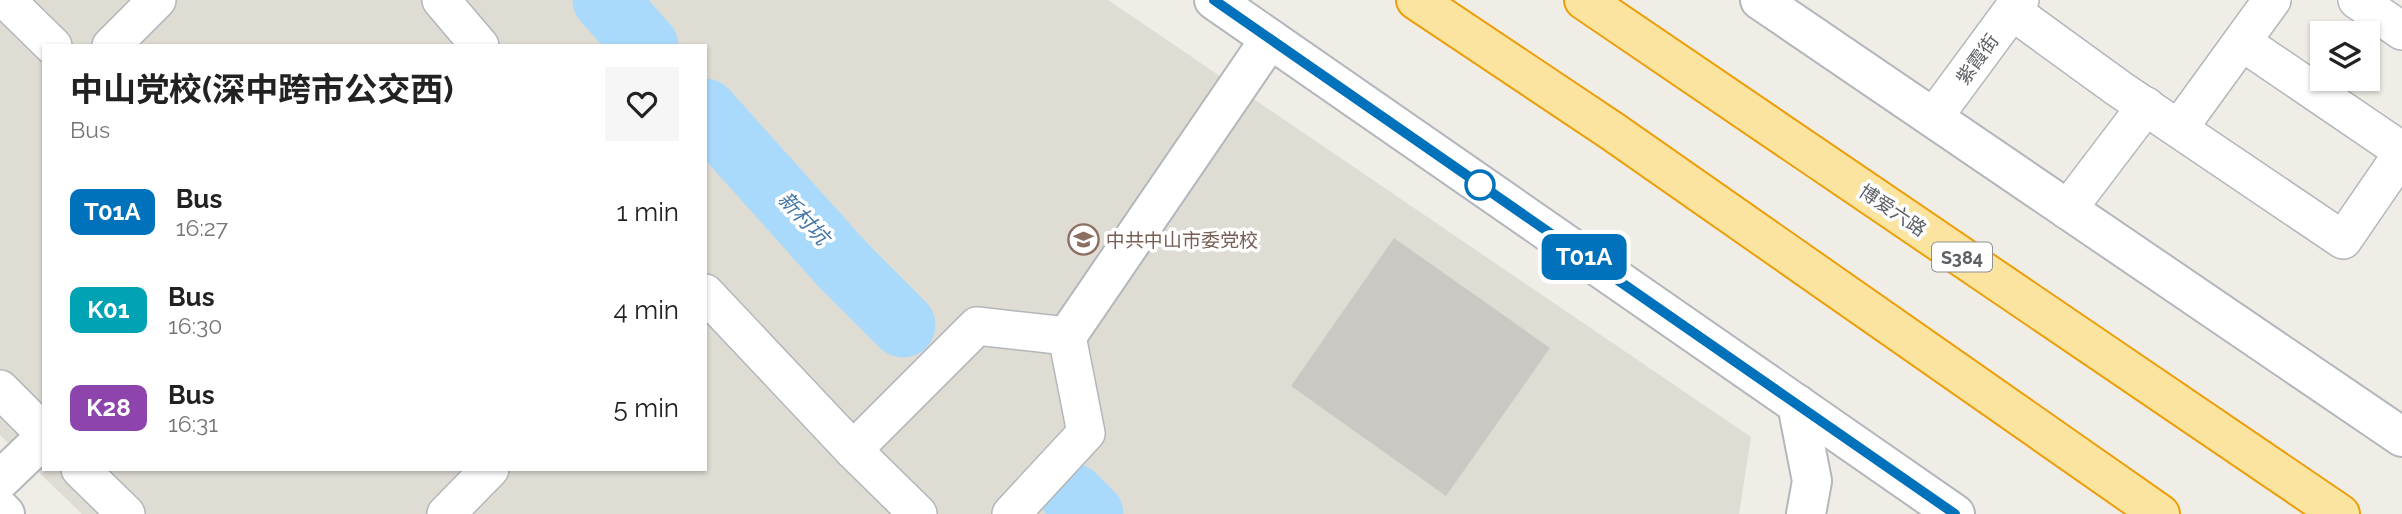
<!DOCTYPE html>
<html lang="en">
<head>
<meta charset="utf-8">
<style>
	:root { --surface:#fff; --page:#f6f6f6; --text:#222; --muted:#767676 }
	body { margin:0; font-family:Raleway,"Noto Sans SC",sans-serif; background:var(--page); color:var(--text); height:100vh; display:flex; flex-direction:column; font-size:26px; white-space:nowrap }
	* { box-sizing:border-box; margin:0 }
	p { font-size:23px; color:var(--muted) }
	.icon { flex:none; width:38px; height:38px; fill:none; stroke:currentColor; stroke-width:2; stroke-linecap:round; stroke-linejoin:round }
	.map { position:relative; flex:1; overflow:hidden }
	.details { position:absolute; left:42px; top:44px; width:665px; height:427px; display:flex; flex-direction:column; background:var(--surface); border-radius:0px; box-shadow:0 2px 5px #0004 }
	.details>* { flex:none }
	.badge { padding:0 14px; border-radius:10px; font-size:24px; line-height:46px }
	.fabs { position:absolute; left:2310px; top:21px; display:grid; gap:14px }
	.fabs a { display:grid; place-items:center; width:70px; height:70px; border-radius:0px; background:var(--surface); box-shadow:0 2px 5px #0004; font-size:35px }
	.map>.badge { position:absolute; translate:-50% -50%; box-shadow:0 0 0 4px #fff }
	.round { display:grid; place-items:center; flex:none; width:74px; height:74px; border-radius:0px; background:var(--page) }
	.summary { display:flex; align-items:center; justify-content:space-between; height:119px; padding:0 28px }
	h1 { font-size:33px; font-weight:700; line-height:52px }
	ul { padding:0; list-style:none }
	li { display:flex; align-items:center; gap:21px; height:98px; padding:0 28px }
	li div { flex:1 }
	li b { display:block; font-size:26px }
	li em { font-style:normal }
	li .badge { min-width:77px; font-weight:700; text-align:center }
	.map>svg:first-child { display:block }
</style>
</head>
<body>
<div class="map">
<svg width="2402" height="514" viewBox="0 0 2402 514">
	<rect width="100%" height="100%" fill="#efede6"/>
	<path fill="#dfdcd4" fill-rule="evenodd" d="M0 0H1108L1751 437 1739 514H82L0 435ZM44 46H705V469H44Z"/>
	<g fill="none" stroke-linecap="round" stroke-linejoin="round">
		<g stroke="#a9dafc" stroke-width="65">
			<polyline points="605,0 646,46"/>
			<polyline points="705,111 843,265 903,325"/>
			<polyline points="1073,496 1091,514"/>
		</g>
	</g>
	<polygon fill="#cac8c3" points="1394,238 1550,348 1446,496 1291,386"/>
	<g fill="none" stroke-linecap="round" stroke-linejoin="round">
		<defs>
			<g id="minor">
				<polyline points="6,0 53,46"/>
				<polyline points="441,0 480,46"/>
				<polyline points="2357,0 2402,31"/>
				<polyline points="2012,11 2118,88 2343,240 2402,154"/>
				<polyline points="2242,42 2402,151"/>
				<polyline points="111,46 157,0"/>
				<polyline points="1933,118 2020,0"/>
				<polyline points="2179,128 2272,0"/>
				<polyline points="2067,210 2146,106"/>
				<polyline points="705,293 853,450 977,326 1067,336 1086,433 1011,514"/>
				<polyline points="0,389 44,433"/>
				<polyline points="853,450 918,514"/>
				<polyline points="80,469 126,514"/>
				<polyline points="446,514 490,469"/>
			</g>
			<g id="tertiary">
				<polyline points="1214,0 1955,514"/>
				<polyline points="1760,0 2402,437"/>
				<polyline points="1067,336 1270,39"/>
				<polyline points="1797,404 1812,481 1806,514"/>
				<polyline points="0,480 44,438"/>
				<polyline points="0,509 5,514"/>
			</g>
			<g id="trunk">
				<polyline points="1416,0 1612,131 2160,514"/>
				<polyline points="1584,0 2340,514"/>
			</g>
		</defs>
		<use href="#minor" stroke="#b3b6ba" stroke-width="40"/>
		<use href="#tertiary" stroke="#b3b6ba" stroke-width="42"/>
		<use href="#trunk" stroke="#ec9f09" stroke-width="42"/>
		<use href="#minor" stroke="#fff" stroke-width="37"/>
		<use href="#tertiary" stroke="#fff" stroke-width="38"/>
		<use href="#trunk" stroke="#fae4a0" stroke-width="38"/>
	</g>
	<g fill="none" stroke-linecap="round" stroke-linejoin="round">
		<defs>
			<polyline id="line" points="1214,0 1955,514"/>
		</defs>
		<use href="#line" stroke="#fff" stroke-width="16"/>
		<use href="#line" stroke="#0072bc" stroke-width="10"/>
	</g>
	<defs>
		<symbol id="school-ring" viewBox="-11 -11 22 22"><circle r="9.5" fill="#fff" stroke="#8d6e63" stroke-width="1.5"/><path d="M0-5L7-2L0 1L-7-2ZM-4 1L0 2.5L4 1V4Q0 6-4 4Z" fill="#8d6e63"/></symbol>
	</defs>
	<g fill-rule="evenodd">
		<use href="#school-ring" x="1066" y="222" width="35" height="35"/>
	</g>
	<circle fill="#fff" stroke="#0072bc" stroke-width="3.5" cx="1480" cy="185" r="14"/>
	<g text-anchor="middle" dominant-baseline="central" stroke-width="7" stroke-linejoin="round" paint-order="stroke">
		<rect fill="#fff" stroke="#8e9094" stroke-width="2" x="1932" y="242.5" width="60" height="29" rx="5"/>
		<g font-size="18" font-weight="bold" fill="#5d6166">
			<text x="1962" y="257">S384</text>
		</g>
		<g font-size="19" fill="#5d6166" stroke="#fff">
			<text transform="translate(1977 59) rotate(-54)">紫霞街</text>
			<text transform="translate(1893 210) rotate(34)">博爱六路</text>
		</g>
		<g font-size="19" fill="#785e54" stroke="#fff" text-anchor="start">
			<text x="1106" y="240">中共中山市委党校</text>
		</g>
		<g font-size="21" font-style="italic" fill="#4375a6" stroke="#fff">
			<text transform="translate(804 218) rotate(47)">新村坑</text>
		</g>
	</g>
</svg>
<div class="fabs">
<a><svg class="icon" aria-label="layers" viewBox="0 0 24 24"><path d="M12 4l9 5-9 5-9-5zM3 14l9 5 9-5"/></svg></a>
</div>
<b class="badge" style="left:1584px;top:257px;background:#0072bc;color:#fff">T01A</b>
<section class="details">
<div class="summary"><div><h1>中山党校(深中跨市公交西)</h1><p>Bus</p></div><a class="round"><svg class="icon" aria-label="heart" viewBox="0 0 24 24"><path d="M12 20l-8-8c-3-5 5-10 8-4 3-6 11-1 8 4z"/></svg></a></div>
<ul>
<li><span class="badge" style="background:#0072bc;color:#fff">T01A</span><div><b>Bus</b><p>16:27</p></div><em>1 min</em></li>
<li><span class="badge" style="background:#00a3b4;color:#fff">K01</span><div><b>Bus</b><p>16:30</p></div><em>4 min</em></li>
<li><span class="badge" style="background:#8e44ad;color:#fff">K28</span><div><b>Bus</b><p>16:31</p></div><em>5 min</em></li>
</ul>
</section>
</div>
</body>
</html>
